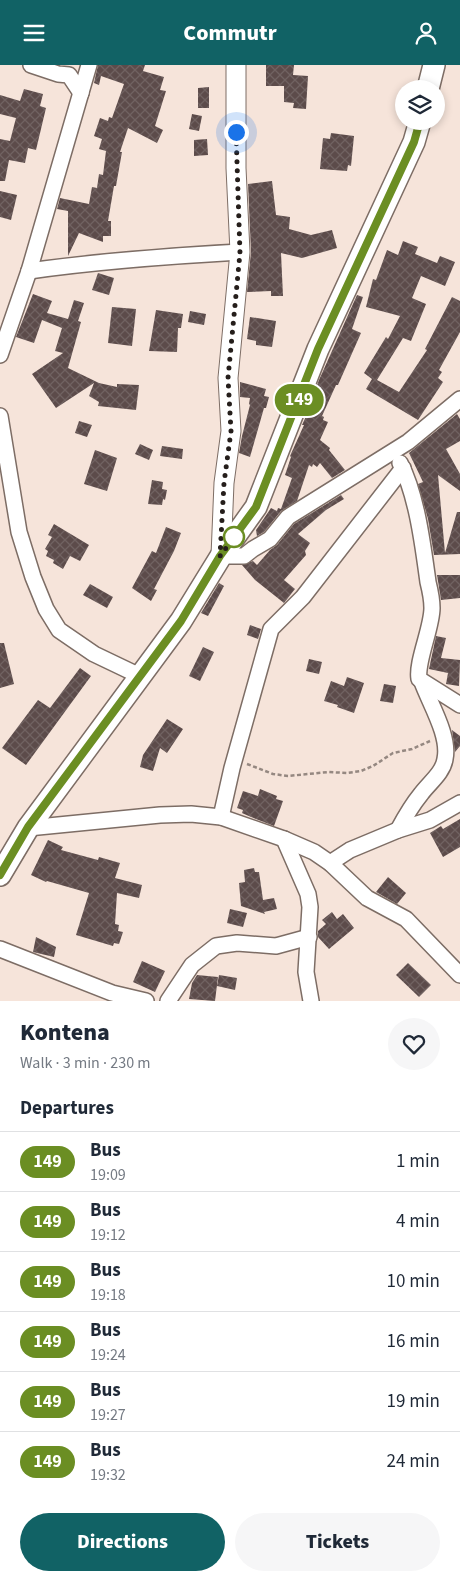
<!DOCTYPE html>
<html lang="en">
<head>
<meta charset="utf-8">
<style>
	:root { --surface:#fff; --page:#f6f6f7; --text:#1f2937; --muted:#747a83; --line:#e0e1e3; --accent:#116265 }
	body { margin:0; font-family:"Source Sans 3",sans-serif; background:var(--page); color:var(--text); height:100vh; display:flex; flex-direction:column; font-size:19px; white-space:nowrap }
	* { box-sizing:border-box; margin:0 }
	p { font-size:16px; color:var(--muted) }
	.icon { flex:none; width:28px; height:28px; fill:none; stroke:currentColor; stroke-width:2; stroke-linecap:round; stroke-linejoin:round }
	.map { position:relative; height:936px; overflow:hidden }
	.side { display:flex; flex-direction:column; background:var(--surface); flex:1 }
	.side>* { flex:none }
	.badge { padding:0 10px; border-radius:16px; font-size:18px; line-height:32px }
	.controls { position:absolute; left:395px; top:15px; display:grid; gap:10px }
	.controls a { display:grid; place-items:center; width:50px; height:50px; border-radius:50%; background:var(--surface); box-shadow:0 2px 8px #0003; font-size:25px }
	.you { position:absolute; width:25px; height:25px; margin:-12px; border:4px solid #fff; border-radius:50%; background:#1a73e8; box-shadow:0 0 0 8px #1a73e833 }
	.map>.badge { position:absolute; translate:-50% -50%; box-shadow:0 0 0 2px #fff }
	h2 { padding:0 20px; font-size:19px; line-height:45px }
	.round { display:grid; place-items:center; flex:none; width:52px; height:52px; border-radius:26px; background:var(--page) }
	.head { display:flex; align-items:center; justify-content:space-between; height:85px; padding:0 20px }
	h1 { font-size:24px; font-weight:800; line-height:38px }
	.action { display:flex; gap:10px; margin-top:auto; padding:10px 20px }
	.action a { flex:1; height:58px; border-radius:30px; background:var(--accent); color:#fff; font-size:20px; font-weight:800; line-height:58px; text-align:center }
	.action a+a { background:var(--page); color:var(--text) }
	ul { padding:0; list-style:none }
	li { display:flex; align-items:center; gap:15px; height:60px; padding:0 20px; border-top:1px solid var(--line) }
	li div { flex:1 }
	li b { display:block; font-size:19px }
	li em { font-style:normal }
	li .badge { min-width:55px; font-weight:700; text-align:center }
	header { display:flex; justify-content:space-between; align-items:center; height:65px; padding:0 20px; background:var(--accent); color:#fff; font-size:22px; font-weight:800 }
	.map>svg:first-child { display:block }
</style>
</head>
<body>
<header><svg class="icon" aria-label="menu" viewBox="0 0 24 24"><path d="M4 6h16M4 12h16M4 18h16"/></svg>Commutr<svg class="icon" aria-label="person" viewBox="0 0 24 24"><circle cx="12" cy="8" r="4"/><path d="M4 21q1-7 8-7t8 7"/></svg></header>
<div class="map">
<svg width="460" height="936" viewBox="0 0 460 936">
	<defs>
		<pattern id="building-cross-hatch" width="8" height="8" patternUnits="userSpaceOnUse" patternTransform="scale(1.25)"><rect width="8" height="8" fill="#5c4b4a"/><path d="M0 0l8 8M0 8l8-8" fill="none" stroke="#706261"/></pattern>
	</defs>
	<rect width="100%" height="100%" fill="#f6e4da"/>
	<g fill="url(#building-cross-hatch)">
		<polygon points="98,0 145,0 143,6 164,12 160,25 166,26 155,61 163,65 157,78 128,63 120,87 122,87 116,121 114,121 108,156 111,156 111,171 103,171 103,177 79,168 68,191 68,146 57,144 60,133 89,139 92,122 97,123 99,109 103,110 106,86 99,84 102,74 94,71 100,53 108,56 109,52 112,53 124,19 101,11 99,20 94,18"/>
		<polygon points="266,0 294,0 293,10 308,11 306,44 293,43 294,38 284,37 284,21 266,21"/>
		<polygon points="209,22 209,43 198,43 198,23"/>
		<polygon points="24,24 43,29 40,41 46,43 36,85 28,83 25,98 9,95 5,116 0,116 0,74 10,76 16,53 0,49 0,30 20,36"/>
		<polygon points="192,49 202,51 199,66 189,64"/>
		<polygon points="331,68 354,71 351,101 348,100 347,106 320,104 323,73 330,74"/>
		<polygon points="207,74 208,90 194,91 194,75"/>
		<polygon points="272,116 276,150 290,152 289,164 311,170 332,165 337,183 302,193 281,188 283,231 271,231 271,226 247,227 251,187 248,119"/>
		<polygon points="0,126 17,130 11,155 0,152"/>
		<polygon points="403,176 418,182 415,189 437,198 440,191 455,197 445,221 421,211 412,233 426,239 411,276 403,273 377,315 399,327 427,285 425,284 452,232 460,236 460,267 439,305 442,307 438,313 443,317 418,355 366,324 372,314 364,308 386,272 388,274 400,251 366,242 373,214 376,215 387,185 398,190"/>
		<polygon points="98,208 114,213 109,230 92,225"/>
		<polygon points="33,229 52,236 47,248 68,254 74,235 84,238 78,256 81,257 68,303 99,318 117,322 117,319 139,320 136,345 98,341 99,337 89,331 94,318 56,343 32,309 63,288 55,286 62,263 42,255 34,278 16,272"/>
		<polygon points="357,230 363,232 352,264 361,268 338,320 336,320 322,351 324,352 323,355 328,357 320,375 330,383 329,385 345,405 332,413 320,398 317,402 313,399 312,402 309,400 297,436 281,446 264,467 257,471 256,465 271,443 277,446 278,443 281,444 292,413 285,410 291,392 290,391 304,360 302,360 316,329 314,328 319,315"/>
		<polygon points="112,242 136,244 132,281 108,278"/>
		<polygon points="156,245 183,249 181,263 178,263 177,287 149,286"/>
		<polygon points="190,246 206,249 204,260 188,257"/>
		<polygon points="250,252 276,256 272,282 256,280 256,276 247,274"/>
		<polygon points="240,317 266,324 264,331 269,332 266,343 264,343 250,392 239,388 242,371 250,340 249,339 250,333 240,332"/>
		<polygon points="457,349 460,354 460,376 446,384 460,409 460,426 438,410 445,488 457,447 460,447 460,489 434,490 428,454 418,419 423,417 409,388"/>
		<polygon points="79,356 92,360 87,372 75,368"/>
		<polygon points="140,379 153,385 149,395 135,389"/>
		<polygon points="162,381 183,384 182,394 160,391"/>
		<polygon points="95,385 117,393 107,426 84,419"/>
		<polygon points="152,415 163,417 162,424 167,425 165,435 163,434 162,440 148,439"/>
		<polygon points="341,430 344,434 326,445 298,469 310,478 305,486 306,490 284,515 295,524 284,538 255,515 242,500 253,496 257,500 270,485 277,480 294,459"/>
		<polygon points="54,459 89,480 80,496 70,491 63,504 53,498 54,495 46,491 48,486 45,484 52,472 48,470"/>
		<polygon points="166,462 181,468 174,486 154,524 157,525 151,536 132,523 152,486 156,488"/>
		<polygon points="437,510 460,510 460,533 441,535"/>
		<polygon points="219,518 224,521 208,551 201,548"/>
		<polygon points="90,519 113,532 107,543 83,530"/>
		<polygon points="250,560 261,564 258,574 247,570"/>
		<polygon points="436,571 446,573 441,593 460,595 459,621 446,619 448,608 429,604"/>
		<polygon points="0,578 4,578 14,619 0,623"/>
		<polygon points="203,582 214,587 200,616 189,611"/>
		<polygon points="309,594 322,597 319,609 306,606"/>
		<polygon points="80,603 91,611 26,700 2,683 38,635 50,643"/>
		<polygon points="347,612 364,618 354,648 337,642 338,640 324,636 331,616 344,621"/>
		<polygon points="384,619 396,621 393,638 380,636"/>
		<polygon points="167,654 183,664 167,688 160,683 153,706 140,702 143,690"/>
		<polygon points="452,665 460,671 460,681 455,687"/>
		<polygon points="260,724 277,731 276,734 283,736 274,761 251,752 242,748 243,745 237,743 243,726 258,731"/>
		<polygon points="460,754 460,782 443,792 430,768 441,761 443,764"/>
		<polygon points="48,775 63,782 61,785 98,795 99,792 120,798 115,813 142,820 139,833 117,828 115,859 119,860 118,866 123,867 119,879 114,878 113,881 76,870 89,828 47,816 46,817 31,810"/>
		<polygon points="254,803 255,807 259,807 263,835 274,833 277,844 264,847 265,849 241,841 239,818 245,817 244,805"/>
		<polygon points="388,812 406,828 397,839 376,827"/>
		<polygon points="230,844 247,848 243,862 227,858"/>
		<polygon points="332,847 337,854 343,849 354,863 329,884 318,872 318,866 326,859 322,855"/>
		<polygon points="36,872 56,882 54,892 33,887"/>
		<polygon points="142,896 165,906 155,927 133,917"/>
		<polygon points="408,898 431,920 419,932 396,910"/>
		<polygon points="197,910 218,912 215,936 189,934 192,918"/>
		<polygon points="219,910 237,913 235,925 217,921"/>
	</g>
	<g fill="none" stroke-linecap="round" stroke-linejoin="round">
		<defs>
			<g id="minor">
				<polyline points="31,0 58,9 69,10 81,28"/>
				<path d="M29 206C99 196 169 191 240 187"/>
				<polyline points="0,290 29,206 89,0"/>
				<polyline points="0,351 19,467 33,512 46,544 59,565 94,589 140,611"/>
				<path d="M400 398C417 430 423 481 428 517 430 525 432 534 432 543 432 563 416 597 419 614L460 640"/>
				<polyline points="221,491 244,491 253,484 270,474 288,452 408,377 460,334"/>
				<polyline points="221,752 232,703 271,564 303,532 403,403"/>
				<polyline points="28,763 160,750 191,749 221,752 284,774 314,787 330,798 367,833 406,854 460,910"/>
				<path d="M398 765C405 752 412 740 421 729 429 718 443 708 445 694 450 671 430 639 422 617"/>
				<polyline points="284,774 308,829 310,842 306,907 311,936"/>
				<polyline points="330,798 350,785 398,765 430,755 460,738"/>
				<polyline points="0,884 112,928 146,936"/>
				<polyline points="168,936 192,900 216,881 237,878 276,881 309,872"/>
			</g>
			<polyline id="tertiary" points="221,491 224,418 231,366 228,313 240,187 236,103 236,0"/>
			<g id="secondary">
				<polyline points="428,24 434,0"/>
				<polyline points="0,810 28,763 181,556 221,491 256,442 318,284 414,77 420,56"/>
			</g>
		</defs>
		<use href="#minor" stroke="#7d6d65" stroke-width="18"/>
		<use href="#tertiary" stroke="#7d6d65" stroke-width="21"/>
		<use href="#secondary" stroke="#7d6d65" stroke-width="24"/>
		<polyline stroke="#958881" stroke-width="2.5" stroke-dasharray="4 2.5" stroke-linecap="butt" points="247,699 273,709 288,711 329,707 347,708 361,706 373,701 393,688 412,684 430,676"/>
		<use href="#minor" stroke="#fff" stroke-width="15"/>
		<use href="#tertiary" stroke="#fff" stroke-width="19"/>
		<use href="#secondary" stroke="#fff" stroke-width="21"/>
	</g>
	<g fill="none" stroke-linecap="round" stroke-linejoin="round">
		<defs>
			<polyline id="line" points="0,810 28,762 181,556 220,491 256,442 318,284 414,77 420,56"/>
		</defs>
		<use href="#line" stroke="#fff" stroke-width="11"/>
		<use href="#line" stroke="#6b8e23" stroke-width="8"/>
		<polyline stroke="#251e1b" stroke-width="5" stroke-dasharray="0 9" points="234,472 238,467 220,491 224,418 231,366 228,313 240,188 236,67"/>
	</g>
	<circle fill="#fff" stroke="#6b8e23" stroke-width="2.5" cx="234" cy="472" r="10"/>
</svg>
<div class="controls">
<a><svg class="icon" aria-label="layers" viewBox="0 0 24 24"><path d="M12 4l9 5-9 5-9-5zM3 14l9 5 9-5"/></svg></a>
</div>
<div class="you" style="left:236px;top:67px"></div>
<b class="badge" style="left:299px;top:335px;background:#6b8e23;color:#fff">149</b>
</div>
<section class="side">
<div class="head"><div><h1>Kontena</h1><p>Walk · 3 min · 230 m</p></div><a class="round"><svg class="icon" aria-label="heart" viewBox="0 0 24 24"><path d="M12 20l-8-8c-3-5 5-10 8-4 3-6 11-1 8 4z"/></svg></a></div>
<h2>Departures</h2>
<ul>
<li><span class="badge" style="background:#6b8e23;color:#fff">149</span><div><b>Bus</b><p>19:09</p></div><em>1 min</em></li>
<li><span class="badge" style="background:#6b8e23;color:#fff">149</span><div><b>Bus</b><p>19:12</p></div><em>4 min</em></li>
<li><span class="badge" style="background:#6b8e23;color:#fff">149</span><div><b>Bus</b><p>19:18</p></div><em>10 min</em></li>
<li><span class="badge" style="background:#6b8e23;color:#fff">149</span><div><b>Bus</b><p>19:24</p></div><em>16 min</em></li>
<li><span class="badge" style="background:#6b8e23;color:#fff">149</span><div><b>Bus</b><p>19:27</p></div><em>19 min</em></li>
<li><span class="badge" style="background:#6b8e23;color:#fff">149</span><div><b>Bus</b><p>19:32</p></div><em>24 min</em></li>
</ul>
<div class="action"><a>Directions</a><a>Tickets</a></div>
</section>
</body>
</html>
